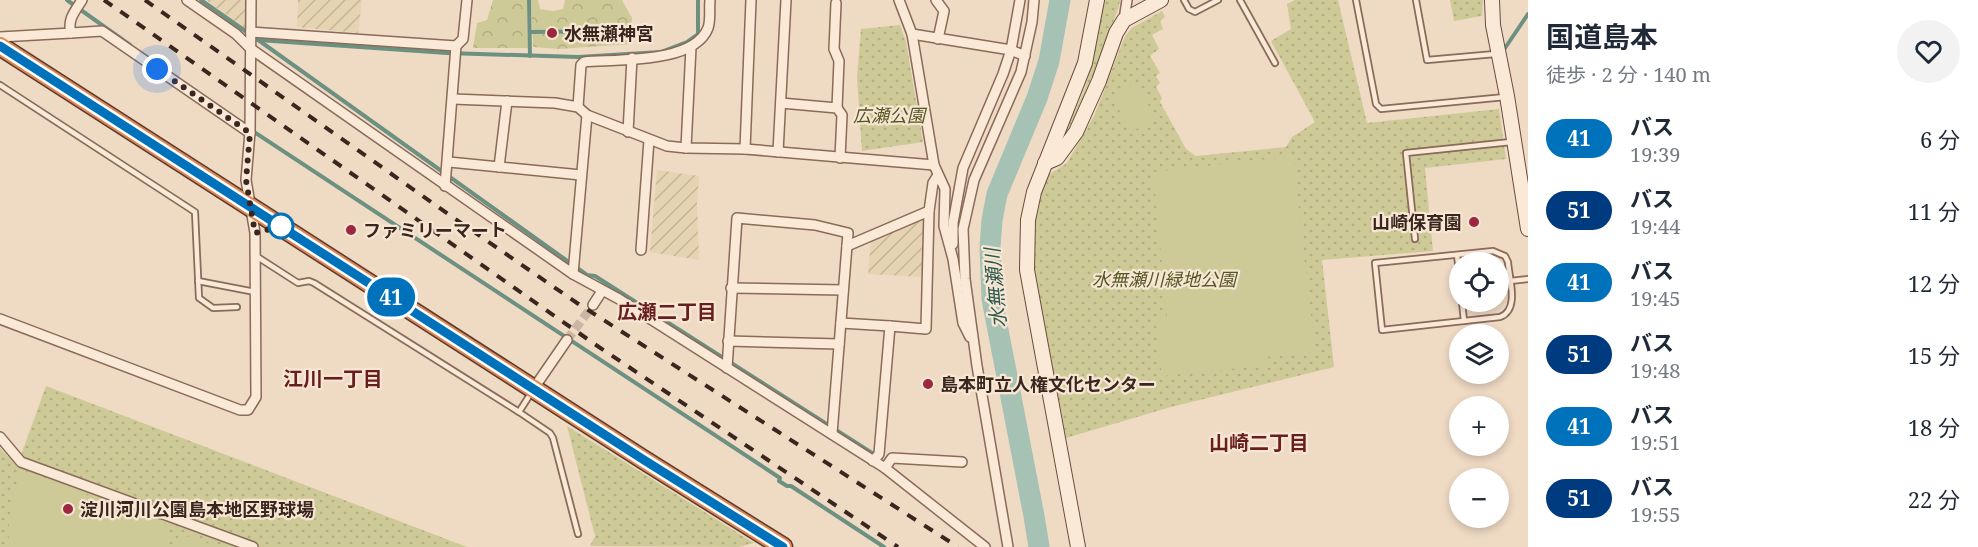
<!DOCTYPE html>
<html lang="ja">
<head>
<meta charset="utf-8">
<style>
	:root { --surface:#fff; --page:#f2f2f3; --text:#1f2937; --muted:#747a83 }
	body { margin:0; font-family:"Noto Serif","Noto Sans JP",serif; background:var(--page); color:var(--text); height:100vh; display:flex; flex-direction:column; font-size:22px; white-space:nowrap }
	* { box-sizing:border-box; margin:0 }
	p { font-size:20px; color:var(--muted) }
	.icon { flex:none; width:33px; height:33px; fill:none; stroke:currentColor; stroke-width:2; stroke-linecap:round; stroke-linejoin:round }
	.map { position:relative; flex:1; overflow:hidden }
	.drawer { display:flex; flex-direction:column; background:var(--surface); width:450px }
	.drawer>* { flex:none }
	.badge { padding:0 12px; border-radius:20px; font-size:21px; line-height:39px }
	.controls { position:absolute; left:1449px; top:252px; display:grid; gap:12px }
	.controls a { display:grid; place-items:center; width:60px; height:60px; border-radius:50%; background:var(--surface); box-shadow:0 3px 9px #0003; font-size:30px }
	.you { position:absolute; width:30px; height:30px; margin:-15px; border:4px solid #fff; border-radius:50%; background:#1a73e8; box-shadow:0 0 0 9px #1a73e833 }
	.map>.badge { position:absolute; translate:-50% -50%; box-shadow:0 0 0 3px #fff }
	.round { display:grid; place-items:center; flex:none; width:63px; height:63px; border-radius:32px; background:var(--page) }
	.overview { display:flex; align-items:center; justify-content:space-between; height:102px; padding:0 18px }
	h1 { font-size:28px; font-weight:700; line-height:45px }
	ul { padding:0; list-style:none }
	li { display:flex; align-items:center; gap:18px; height:72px; padding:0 18px }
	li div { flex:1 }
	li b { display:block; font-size:22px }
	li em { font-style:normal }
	li .badge { min-width:66px; font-weight:700; text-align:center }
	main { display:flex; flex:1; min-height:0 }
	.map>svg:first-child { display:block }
</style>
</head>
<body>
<main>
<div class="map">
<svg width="1528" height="547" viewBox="0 0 1528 547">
	<defs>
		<pattern id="farmland-furrows" width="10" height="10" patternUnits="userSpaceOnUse" patternTransform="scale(1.5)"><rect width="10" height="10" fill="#e5d3b1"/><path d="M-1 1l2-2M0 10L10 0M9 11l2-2" fill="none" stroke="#c5b598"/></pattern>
		<pattern id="green-dots" width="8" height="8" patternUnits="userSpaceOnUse" patternTransform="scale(1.5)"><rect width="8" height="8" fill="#ceca97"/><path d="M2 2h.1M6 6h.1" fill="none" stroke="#b2ad82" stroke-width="1.8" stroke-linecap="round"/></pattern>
		<pattern id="forest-crowns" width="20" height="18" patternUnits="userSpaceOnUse" patternTransform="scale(1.5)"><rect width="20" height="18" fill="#ceca97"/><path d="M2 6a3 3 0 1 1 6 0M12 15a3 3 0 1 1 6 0" fill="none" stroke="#b2ad82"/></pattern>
	</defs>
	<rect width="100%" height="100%" fill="#efdac4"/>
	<g fill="url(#farmland-furrows)">
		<polygon points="206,0 247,0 247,30"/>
		<polygon points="298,0 362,0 358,33 297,27"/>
		<polygon points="657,170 699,176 697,202 699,260 650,252"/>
		<polygon points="924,217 923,277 868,274 871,240"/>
	</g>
	<g fill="url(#green-dots)">
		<polygon points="1104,0 1120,0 1119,6 1088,90 1063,139 1085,88 1092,65"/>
		<polygon points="1295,0 1338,0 1367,123 1499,109 1506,159 1425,168 1433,251 1322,260 1334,367 1171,407 1066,438 1035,273 1032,237 1037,204 1048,175 1067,163 1095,114 1125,36 1132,28 1162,11 1165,17 1160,21 1163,29 1152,35 1159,49 1150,56 1160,73 1156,76 1160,83 1156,87 1162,98 1160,102 1186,149 1196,156 1286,147 1292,137 1315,122 1271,41 1291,29 1287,4"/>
		<polygon points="1450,0 1483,0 1482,16 1454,21"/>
		<polygon points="900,25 906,42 923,142 862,151 857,77 861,29"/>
		<polygon points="46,386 467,547 0,547 0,448 17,466"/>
		<polygon points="567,426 754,543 739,547 590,546 595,536"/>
	</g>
	<g fill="url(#forest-crowns)">
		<polygon points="493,0 527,0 528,48 473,48 477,23 487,20"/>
		<polygon points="531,0 538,0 540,9 553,11 563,9 565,0 622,0 632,18 630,44 559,49 533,47"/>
	</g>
	<g fill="#ceca97">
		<polygon points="1136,83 1156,119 1131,132 1112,97"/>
		<polygon points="1293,156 1315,352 1268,357 1268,365 1162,376 1156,322 1167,317 1153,172"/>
		<path d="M22 470 167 525 172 537 168 547H9C7 517 12 497 22 470Z"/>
		<polygon points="190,536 216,547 176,547 178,541"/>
	</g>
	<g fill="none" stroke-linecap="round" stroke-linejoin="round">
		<g stroke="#6c9181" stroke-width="4">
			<polyline points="67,0 130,45"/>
			<polyline points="201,0 248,33"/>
			<polyline points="529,0 530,56"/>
			<polyline points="530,32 630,31"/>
			<polyline points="254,37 587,275 595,276 872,453"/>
			<polyline points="258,40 447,53 578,57 661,52 687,42 698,34 698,0"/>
			<polyline points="1503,51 1528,14"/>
			<polyline points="251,130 780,478 779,481 787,486 791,486 884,547"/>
		</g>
		<polyline stroke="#a6c2b4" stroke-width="21" points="1039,547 1034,516 992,299 990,247 992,220 997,194 1037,98 1049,61 1060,0"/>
		<polyline stroke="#cbb6a3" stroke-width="9" stroke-dasharray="9 4.5" stroke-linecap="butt" points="567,340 593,305"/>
		<defs>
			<g id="lane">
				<polyline points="1184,0 1189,9 1195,12 1218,0"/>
				<polyline points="1240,0 1275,63"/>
				<polyline points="1356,0 1376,104 1381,109 1505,97"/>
				<polyline points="1416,0 1427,60 1495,54"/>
				<polyline points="0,85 195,212 199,298 213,308 237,307"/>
				<polyline points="1415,239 1406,153 1511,142"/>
				<path d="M1493 251 1505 256 1508 262C1509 279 1520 310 1500 317L1382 330 1375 263Z"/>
				<polyline points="1457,255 1460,280"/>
				<polyline points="256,256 298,283 309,281 314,283 519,412"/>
				<polyline points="198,281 255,292"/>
				<polyline points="1510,281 1528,279"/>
				<polyline points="1462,302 1464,321"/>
				<polyline points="531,393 519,412 550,433 553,438 578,534"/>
			</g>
			<g id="street">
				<polyline points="187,0 236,34 251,49 573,274 619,299 885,468 985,547"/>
				<polyline points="899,0 912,34 934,165 945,189 944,226 953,259 963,323 970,337"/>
				<polyline points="936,0 944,11 938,39"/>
				<polyline points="836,3 834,49 839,61 837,108"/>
				<polyline points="1124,20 1127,0"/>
				<polyline points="251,32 456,46"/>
				<polyline points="71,33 102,31 250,133"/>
				<polyline points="912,34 1011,50 1025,56"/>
				<path d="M0 37 71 33C67 20 75 11 82 0"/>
				<polyline points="453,99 555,103 578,107 587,115 667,146 686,148 745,149 934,165"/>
				<polyline points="781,103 837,108 842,115 840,158"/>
				<path d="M578 107 581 65 584 62C617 59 694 64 708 28 711 20 709 8 710 0"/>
				<polyline points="628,132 632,58"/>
				<polyline points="686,148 691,47"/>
				<polyline points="745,149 751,0"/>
				<polyline points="778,152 786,0"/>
				<polyline points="449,162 581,175"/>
				<polyline points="499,167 507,101"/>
				<polyline points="445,186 456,46 463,39 467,0"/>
				<polyline points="953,244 953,223 963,168 1003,74 1011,50 1020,0"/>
				<polyline points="847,246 929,211 933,183 938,175"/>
				<polyline points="641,250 649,140"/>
				<polyline points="573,274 587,115"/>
				<polyline points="731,288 843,290"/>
				<polyline points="593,305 602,291"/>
				<polyline points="0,319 240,410 248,410 256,397 255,233 246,180 250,132 251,0"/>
				<polyline points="841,323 890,326 879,454 873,461"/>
				<polyline points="890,326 926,329 929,211"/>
				<polyline points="728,341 839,344"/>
				<polyline points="727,368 737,218 815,225 848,233 832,434"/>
				<polyline points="534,388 567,340"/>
				<polyline points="0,437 21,462 253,547"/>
				<polyline points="885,468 892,458 962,462"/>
				<polyline points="1008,547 977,366 965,279 963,229 974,180 1021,72 1032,22 1034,0"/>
			</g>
			<g id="secondary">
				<polyline points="1492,0 1493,25 1507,96 1528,229"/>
				<polyline points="1045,163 1057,158 1076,132 1099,81 1116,33 1124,20 1161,0"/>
				<polyline points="1078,547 1027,270 1028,220 1034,192 1085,63 1097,0"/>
			</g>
			<polyline id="highway" points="0,46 644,460 783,547"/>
		</defs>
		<use href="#lane" stroke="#8a6a5a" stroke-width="8"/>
		<use href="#street" stroke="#8a6a5a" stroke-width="12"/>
		<use href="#secondary" stroke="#6c4c3d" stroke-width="16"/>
		<use href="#highway" stroke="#583a2e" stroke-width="21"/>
		<use href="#lane" stroke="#fae9d7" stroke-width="4.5"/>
		<use href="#street" stroke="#fae9d7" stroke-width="9"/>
		<use href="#secondary" stroke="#fae9d7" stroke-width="14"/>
		<use href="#highway" stroke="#e08753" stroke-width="18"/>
		<g stroke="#3a261e" stroke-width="4" stroke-dasharray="10 10" stroke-linecap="butt">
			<polyline points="104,0 596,345 898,547"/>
			<polyline points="145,0 451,216 577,303 958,547"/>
		</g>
	</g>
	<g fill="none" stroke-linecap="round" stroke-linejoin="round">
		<defs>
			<polyline id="line" points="0,46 644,460 783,547"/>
		</defs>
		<use href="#line" stroke="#fff" stroke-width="14"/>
		<use href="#line" stroke="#0072bc" stroke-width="9"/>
		<polyline stroke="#3a261e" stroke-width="6" stroke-dasharray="0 10.8" points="157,69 250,133 246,180 255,233 281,226"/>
	</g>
	<g fill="#9b283f" stroke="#f6e6d3" stroke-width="2">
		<circle cx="552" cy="33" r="6"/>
		<circle cx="1474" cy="222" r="6"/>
		<circle cx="351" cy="230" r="6"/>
		<circle cx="928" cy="384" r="6"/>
		<circle cx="68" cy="509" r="6"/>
	</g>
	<circle fill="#fff" stroke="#0072bc" stroke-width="3" cx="281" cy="226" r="12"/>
	<g text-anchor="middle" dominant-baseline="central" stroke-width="4.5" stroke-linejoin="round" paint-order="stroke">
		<g font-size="18" font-weight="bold" fill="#3a261e" stroke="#f6e6d3" text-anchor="start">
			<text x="564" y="33">水無瀬神宮</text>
			<text x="1462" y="222" text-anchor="end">山崎保育園</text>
			<text x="363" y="230">ファミリーマート</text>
			<text x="940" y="384">島本町立人権文化センター</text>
			<text x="80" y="509">淀川河川公園島本地区野球場</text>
		</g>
		<g font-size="18" font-style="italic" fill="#545724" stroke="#f6e6d3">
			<text x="889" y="115">広瀬公園</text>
			<text x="1164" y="279">水無瀬川緑地公園</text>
		</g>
		<g font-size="20" font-style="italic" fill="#2d5a4e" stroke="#f6e6d3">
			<text transform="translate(995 288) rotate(-95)">水無瀬川</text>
		</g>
		<g font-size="20" font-weight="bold" fill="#671e1c" stroke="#f6e6d3">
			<text x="667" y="311">広瀬二丁目</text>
			<text x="333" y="378">江川一丁目</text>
			<text x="1259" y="442">山崎二丁目</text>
		</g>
	</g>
</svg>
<div class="controls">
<a><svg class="icon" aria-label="locate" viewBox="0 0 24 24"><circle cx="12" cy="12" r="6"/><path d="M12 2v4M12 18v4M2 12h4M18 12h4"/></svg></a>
<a><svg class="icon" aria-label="layers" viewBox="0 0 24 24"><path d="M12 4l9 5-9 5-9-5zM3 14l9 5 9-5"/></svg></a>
<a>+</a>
<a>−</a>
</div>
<div class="you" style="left:157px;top:69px"></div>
<b class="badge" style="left:391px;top:297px;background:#0072bc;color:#fff">41</b>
</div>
<section class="drawer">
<div class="overview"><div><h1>国道島本</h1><p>徒歩 · 2 分 · 140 m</p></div><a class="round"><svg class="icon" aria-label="heart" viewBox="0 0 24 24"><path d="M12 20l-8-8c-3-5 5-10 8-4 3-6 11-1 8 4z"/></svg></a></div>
<ul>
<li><span class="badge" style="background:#0072bc;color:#fff">41</span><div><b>バス</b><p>19:39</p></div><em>6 分</em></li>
<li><span class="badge" style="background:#003b80;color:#fff">51</span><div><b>バス</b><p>19:44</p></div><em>11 分</em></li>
<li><span class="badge" style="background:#0072bc;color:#fff">41</span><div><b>バス</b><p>19:45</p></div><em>12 分</em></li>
<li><span class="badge" style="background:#003b80;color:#fff">51</span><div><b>バス</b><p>19:48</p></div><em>15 分</em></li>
<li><span class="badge" style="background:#0072bc;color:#fff">41</span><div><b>バス</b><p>19:51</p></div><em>18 分</em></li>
<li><span class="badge" style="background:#003b80;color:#fff">51</span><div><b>バス</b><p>19:55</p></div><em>22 分</em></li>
</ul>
</section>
</main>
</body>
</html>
